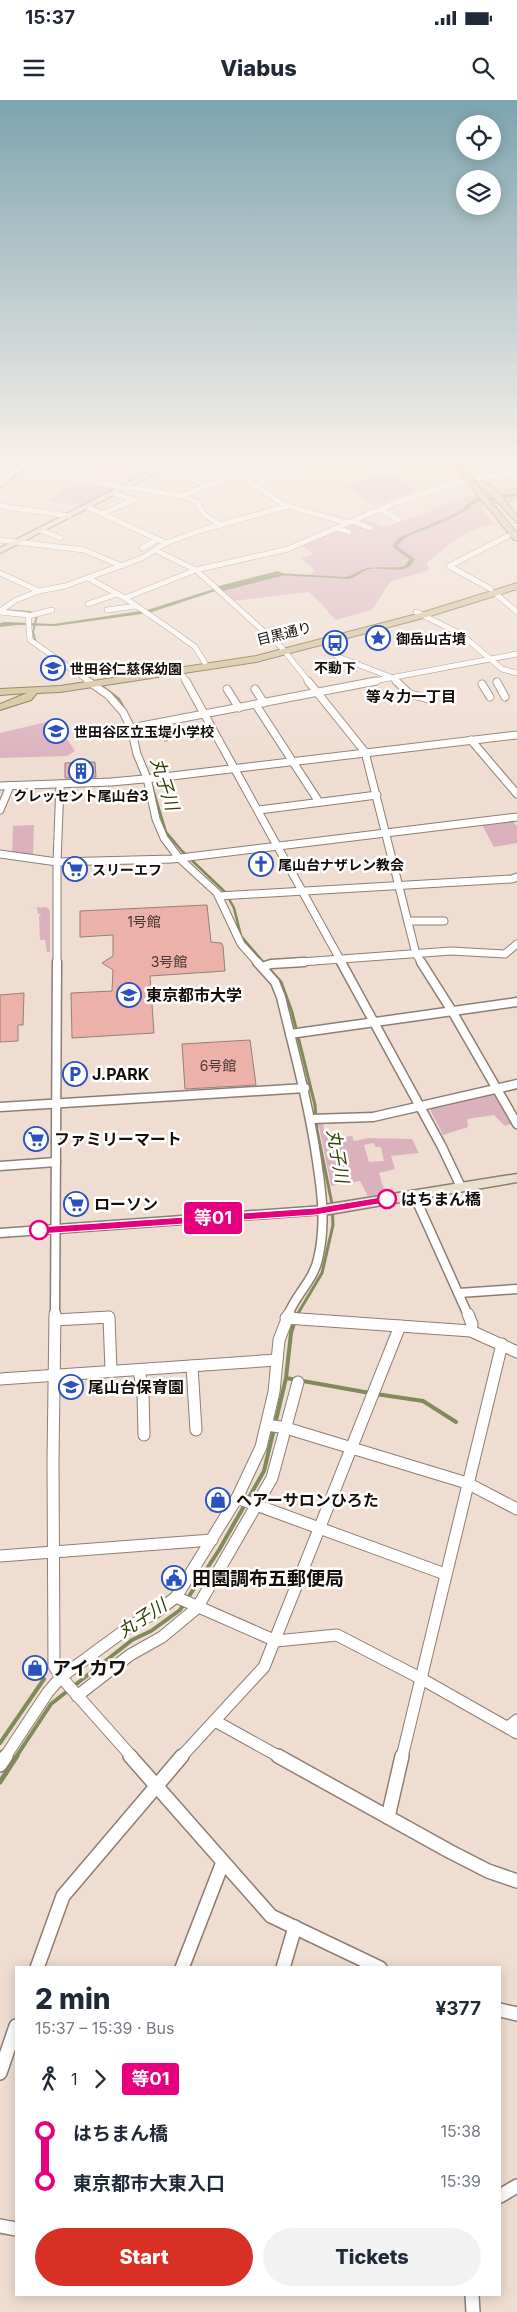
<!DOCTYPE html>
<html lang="en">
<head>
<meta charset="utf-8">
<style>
	:root { --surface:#fff; --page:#f2f2f3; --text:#1f2937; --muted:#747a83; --accent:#d93025 }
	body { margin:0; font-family:Inter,"Noto Sans JP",sans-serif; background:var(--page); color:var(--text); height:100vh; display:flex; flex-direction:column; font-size:19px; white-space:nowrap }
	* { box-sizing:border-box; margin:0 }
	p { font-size:16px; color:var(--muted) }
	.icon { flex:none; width:28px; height:28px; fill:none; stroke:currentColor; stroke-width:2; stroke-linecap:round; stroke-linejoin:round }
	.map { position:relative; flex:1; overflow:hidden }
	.side { position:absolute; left:15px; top:1866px; width:486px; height:330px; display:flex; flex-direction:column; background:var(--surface); border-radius:0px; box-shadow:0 2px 12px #0003 }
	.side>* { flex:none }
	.badge { padding:0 10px; border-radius:4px; font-size:18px; line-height:32px }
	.tools { position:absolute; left:456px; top:15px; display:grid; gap:10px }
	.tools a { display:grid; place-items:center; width:45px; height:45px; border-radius:50%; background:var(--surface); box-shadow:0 2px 12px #0003; font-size:25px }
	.map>.badge { position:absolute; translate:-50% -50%; box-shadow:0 0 0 2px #fff }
	.legs { display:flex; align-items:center; gap:8px; height:55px; padding:0 20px; font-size:16px }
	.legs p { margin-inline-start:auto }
	.summary { display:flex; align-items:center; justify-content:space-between; height:85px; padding:0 20px }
	h1 { font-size:28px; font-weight:800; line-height:38px }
	.action { display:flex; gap:10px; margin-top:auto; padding:10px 20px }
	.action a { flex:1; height:58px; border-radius:30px; background:var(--accent); color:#fff; font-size:20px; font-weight:800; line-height:58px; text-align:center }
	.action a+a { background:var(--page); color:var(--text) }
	ul { padding:0 20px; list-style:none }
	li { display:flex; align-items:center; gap:18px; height:50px; font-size:19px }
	li i { display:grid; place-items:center; width:8px; height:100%; margin:0 6px; background:currentColor }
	li i::after { content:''; width:12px; height:12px; margin:-6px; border:4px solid; border-radius:50%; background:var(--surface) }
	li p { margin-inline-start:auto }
	li:first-child i { background:linear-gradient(#0000 50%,currentColor 0) }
	li:last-child i { background:linear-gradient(currentColor 50%,#0000 0) }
	.status { display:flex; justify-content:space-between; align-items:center; height:35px; padding:0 25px; background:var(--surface); direction:ltr }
	.status svg { height:14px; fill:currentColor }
	header { display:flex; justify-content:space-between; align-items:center; height:65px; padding:0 20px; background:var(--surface); font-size:22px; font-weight:800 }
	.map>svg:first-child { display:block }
</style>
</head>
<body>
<div class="status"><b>15:37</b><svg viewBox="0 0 49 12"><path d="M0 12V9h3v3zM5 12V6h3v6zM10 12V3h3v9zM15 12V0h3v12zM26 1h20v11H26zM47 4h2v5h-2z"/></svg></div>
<header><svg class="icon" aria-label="menu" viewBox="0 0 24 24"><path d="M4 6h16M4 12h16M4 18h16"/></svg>Viabus<svg class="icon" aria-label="search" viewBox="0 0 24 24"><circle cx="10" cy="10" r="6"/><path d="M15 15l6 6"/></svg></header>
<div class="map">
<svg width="517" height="2212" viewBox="0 0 517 2212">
	<rect width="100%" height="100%" fill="#efddd1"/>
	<g fill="#dbb1be" fill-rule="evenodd">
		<polygon points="386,373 417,390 375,405 343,386"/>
		<polygon points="74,384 92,387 96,384 118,388 84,405 49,402 59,393"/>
		<path d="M517 387V401L480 406 494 424C468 427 446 447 427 463L429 470 390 482 372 510 335 520 322 504 309 492 232 501 218 488 277 473 311 475 315 470 300 458 313 454 301 445 363 418 384 427C431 414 467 391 517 387Z"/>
		<polygon points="55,620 75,651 67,656 0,658 0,633"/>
		<polygon points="513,721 517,727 517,743 494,747 482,725"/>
		<polygon points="34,725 33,756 12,753 13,726"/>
		<polygon points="46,807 50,810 50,852 47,852 45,840 40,840 39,817 41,813 38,814 37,808 30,808"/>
		<polygon points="493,992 511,1024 505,1026 494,1015 467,1019 468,1027 443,1035 429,1008"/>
		<path d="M318 1021H323L324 1033 335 1032 338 1038 352 1036 354 1041 369 1038 412 1039 419 1053 391 1056 395 1069 379 1073 385 1093 368 1096 360 1081 331 1086ZM373 1043 376 1047H381L384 1061 369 1062 364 1045Z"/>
	</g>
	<path fill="#7f8b5a" d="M517 393V396L476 402 465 411 450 419 406 437 397 446 415 459C406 479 381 464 366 470 358 473 357 478 348 479L277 475 246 481 149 513 55 526 17 525 0 527V523L5 522 54 524 147 510 217 488 277 473 345 477C354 476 359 469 368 468 381 466 393 469 405 466L409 459 393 447V444L398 438 459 412 474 399Z"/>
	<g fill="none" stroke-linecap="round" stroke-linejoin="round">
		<g stroke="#7f8b5a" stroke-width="2">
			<polyline points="0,387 19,374 36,358"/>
			<polyline points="3,510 30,512 37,515 33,532 36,543"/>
			<polyline points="66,563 92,580"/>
		</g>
		<g stroke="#7f8b5a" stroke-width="2.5">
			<polyline points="98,583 119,599 131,621"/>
			<polyline points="152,686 166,732 182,751 225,792 234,808 241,836 264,863"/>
		</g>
		<polyline stroke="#7f8b5a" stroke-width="3" points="263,862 281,882 292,912 315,1005 317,1030 332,1104 333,1125 322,1173 297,1215"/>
		<g stroke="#7f8b5a" stroke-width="4">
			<polyline points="286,1278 370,1293"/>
			<polyline points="376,1294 423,1301 456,1322"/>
			<polyline points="0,1643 44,1579"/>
			<polyline points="16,1657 51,1604 132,1540 151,1531 180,1510 219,1450 264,1371 286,1278 291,1233 297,1214"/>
		</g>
		<polyline stroke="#7f8b5a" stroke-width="5" points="0,1682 17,1656"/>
		<polygon fill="#7f8b5a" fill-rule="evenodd" points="278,471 284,474 282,476 219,492 213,489 215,487"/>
	</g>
	<g fill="#ecb1a9" stroke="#94807d">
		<polygon points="95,662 96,677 65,678 65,663"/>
		<polygon points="207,805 211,842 221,843 223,846 225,871 150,876 154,933 72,938 71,893 112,891 113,870 102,863 113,856 113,835 80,837 80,811"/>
		<polygon points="24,893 23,925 18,925 18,941 0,942 0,895"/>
		<polygon points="250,940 256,985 185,989 182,944"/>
	</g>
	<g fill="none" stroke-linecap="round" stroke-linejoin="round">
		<defs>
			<g id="street-far4">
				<polyline points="144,358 206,385"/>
				<polyline points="26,364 60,369 87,380 125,388"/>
				<polyline points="60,369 91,358"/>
				<polyline points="476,378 517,373"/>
				<polyline points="0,384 32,358"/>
				<polyline points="126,387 182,396 197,402 204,414 220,425"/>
				<path d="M182 396C232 372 285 365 339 358"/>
				<polyline points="0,406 69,416"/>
				<polyline points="87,407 166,443"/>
				<polyline points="380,409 398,420"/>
				<polyline points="103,413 134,400 113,393"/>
				<polyline points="352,421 370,428"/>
				<polyline points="348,423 397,402 468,380"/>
				<polyline points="337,428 349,432"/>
				<polyline points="40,430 60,438"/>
				<polyline points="0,440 84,450 122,466"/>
				<polyline points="142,448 158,439"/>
				<polyline points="155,450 196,470 282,548 309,582"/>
				<polyline points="0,473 39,491"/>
				<polyline points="88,478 125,498 173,531 195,547 205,563"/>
				<polyline points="491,489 449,466 508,436"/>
				<polyline points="496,494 517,512"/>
				<polyline points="125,498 196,470 288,449 348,423 284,405 239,374"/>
				<polyline points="88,504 117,494"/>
				<polyline points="107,510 136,506"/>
				<polyline points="0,511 16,500 39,491 65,486 142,458 166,443 202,430 288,406"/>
				<polyline points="0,512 28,515 30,540 90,582"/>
				<polyline points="416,512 461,534 502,569 517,573"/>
				<polyline points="29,516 52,510"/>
				<polyline points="336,556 393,578 398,582"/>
				<polyline points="180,571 186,582"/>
				<polyline points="369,582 517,554"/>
			</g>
			<g id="street-far3">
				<polyline points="88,581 108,595 123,612 131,628 137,654 147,678 156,719 164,738 179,758 217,793 241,844 258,863"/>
				<polyline points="186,581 342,863"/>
				<polyline points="308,581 365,652 416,854 422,863"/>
				<polyline points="396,581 410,594 429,599"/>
				<polyline points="497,582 505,597"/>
				<polyline points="482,584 490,597"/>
				<polyline points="227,589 239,608"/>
				<polyline points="255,589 264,603"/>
				<polyline points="256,605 319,702"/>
				<polyline points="158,624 165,637"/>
				<polyline points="131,628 376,581"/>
				<polyline points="471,640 517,694"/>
				<polyline points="0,686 111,682 155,678 517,635"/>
				<polyline points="0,710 10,686"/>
				<polyline points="259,710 377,695"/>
				<polyline points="0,754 57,762 172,759 517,717"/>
				<polyline points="219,796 512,779 517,777"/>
				<polyline points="408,821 444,821"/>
				<polyline points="57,863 57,762 60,684"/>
				<polyline points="287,863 451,851 505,854 517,844"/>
			</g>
			<g id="street-far2">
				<path d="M257 862 275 882 281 897C294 951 309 1005 317 1061 322 1094 326 1125 318 1159 313 1181 296 1194 288 1215"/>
				<polyline points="341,862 441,1045 461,1087"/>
				<polyline points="421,862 452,911 517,1024"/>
				<polyline points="262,867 271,864 304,862"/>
				<polyline points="290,934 517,902"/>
				<polyline points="0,1007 305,988"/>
				<polyline points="311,1019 373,1017 517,984"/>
				<polyline points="0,1066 56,1062"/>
				<polyline points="414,1095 468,1215"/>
				<polyline points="0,1133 324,1110"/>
				<polyline points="459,1193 517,1189"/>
				<polyline points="55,1215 57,862"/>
			</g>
			<g id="street-far1">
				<polyline points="55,1214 53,1360 54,1566 61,1577 132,1657"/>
				<polyline points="468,1214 472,1224 471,1231"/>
				<polyline points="286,1218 471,1231 517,1252"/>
				<polyline points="55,1220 109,1217 111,1271"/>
				<polyline points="192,1266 196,1330"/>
				<polyline points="139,1270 143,1293 144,1335"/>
				<polyline points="0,1279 277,1260"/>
				<polyline points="267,1325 286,1328 467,1383 517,1409"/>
				<polyline points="237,1398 445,1474"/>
				<polyline points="0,1456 212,1440"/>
				<polyline points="176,1497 276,1541 337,1535 420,1578 517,1633"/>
				<polyline points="77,1596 130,1555 162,1537 197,1508 272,1378 298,1282"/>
				<polyline points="215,1621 280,1657"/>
				<polyline points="508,1627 517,1620"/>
				<polyline points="5,1657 48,1592 61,1577 132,1525 155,1513 176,1497 237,1398 261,1347 274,1292 279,1240 289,1214"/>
				<polyline points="181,1657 264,1567 400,1226"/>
				<polyline points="402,1657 502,1244"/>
			</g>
			<g id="street">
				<polyline points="130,1656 271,1816 380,1868"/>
				<polyline points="278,1656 449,1751 488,1771 517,1781"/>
				<polyline points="0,1665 6,1656"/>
				<polyline points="388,1717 402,1656"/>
				<polyline points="37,1868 63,1796 182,1656"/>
				<polyline points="182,1868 223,1762"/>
				<polyline points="283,1868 295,1827"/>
				<polyline points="500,1910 517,1914"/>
				<polyline points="0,1973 16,1926"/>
				<polyline points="500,2096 517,2086"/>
				<polyline points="0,2126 16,2129"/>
				<polyline points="472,2195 473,2212"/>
			</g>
			<g id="secondary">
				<polygon points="176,358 185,358 0,453 0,448"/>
				<polygon points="517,1074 517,1082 324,1115 318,1110 324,1105"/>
			</g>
			<g id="primary">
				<polygon points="448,358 455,358 517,433 517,440 514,440"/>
				<path d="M477 380C493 379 508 405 517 416V423L487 391 477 384Z"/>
				<polygon points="517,483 517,489 427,517 256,562 60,592 37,593 31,600 0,610 0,604 27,593 0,595 0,589 60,586 256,556 421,513"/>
			</g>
		</defs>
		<use href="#street-far4" stroke="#8d7e73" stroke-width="6"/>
		<use href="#street-far3" stroke="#8d7e73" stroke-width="9"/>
		<use href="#street-far2" stroke="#8d7e73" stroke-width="11"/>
		<use href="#street-far1" stroke="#8d7e73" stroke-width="13"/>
		<use href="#street" stroke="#8d7e73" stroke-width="16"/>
		<use href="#secondary" stroke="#8d7e73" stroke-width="3"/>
		<use href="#primary" stroke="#7b683b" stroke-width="2"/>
		<use href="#street-far4" stroke="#fff" stroke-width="5"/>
		<use href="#street-far3" stroke="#fff" stroke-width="7"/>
		<use href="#street-far2" stroke="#fff" stroke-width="8"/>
		<use href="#street-far1" stroke="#fff" stroke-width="11"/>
		<use href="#street" stroke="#fff" stroke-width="13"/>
		<use href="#secondary" fill="#e8e0cc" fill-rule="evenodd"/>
		<use href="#primary" fill="#d1c199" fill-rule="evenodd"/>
	</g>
	<linearGradient id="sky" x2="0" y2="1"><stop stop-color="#7ea4af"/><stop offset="0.54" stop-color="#f8f0ea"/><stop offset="1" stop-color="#f8f0ea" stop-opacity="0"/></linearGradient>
	<rect width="517" height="668" fill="url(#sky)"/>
	<polygon fill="#e6007e" stroke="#fff" points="387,1096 391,1099 390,1102 315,1115 39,1134 34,1130 39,1127 315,1108"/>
	<defs>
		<symbol id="sight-ring" viewBox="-11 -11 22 22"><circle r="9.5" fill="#fff" stroke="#2951c0" stroke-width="1.5"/><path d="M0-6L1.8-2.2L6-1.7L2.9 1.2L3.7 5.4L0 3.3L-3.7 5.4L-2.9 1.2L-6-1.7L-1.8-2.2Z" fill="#2951c0"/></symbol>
		<symbol id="bus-ring" viewBox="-11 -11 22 22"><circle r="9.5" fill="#fff" stroke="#2951c0" stroke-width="1.5"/><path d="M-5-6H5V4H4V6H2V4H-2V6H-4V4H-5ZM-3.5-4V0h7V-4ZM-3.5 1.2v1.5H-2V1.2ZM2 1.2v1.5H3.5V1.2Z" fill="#2951c0"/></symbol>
		<symbol id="school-ring" viewBox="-11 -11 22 22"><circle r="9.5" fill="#fff" stroke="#2951c0" stroke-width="1.5"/><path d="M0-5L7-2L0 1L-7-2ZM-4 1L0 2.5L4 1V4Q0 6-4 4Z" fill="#2951c0"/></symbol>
		<symbol id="building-ring" viewBox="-11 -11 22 22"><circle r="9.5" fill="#fff" stroke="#2951c0" stroke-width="1.5"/><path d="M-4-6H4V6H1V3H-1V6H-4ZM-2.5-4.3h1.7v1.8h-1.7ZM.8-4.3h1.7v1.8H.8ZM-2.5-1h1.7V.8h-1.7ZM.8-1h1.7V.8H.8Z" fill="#2951c0"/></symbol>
		<symbol id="church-ring" viewBox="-11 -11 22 22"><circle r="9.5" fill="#fff" stroke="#2951c0" stroke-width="1.5"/><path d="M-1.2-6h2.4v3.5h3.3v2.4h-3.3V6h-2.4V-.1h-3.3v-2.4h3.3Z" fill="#2951c0"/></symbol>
		<symbol id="supermarket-ring" viewBox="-11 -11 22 22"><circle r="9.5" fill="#fff" stroke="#2951c0" stroke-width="1.5"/><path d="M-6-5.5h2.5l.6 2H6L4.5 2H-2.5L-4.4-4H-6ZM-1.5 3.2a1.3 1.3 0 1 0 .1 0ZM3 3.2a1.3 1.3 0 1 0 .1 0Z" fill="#2951c0"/></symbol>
		<symbol id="university-ring" viewBox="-11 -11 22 22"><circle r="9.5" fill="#fff" stroke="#2951c0" stroke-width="1.5"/><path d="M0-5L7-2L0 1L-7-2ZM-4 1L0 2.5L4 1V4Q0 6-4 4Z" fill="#2951c0"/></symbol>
		<symbol id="parking-ring" viewBox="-11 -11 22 22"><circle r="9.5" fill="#fff" stroke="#2951c0" stroke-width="1.5"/><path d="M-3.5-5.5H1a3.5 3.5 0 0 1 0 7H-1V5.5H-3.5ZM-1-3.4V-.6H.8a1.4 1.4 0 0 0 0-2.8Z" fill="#2951c0"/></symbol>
		<symbol id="shop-ring" viewBox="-11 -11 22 22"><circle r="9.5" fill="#fff" stroke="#2951c0" stroke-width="1.5"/><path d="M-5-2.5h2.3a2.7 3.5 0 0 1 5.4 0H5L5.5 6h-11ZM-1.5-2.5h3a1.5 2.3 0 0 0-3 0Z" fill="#2951c0"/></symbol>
		<symbol id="civic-ring" viewBox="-11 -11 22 22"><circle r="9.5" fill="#fff" stroke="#2951c0" stroke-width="1.5"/><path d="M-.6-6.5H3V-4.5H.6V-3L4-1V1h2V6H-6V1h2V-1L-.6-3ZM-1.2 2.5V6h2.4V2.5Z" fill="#2951c0"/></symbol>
	</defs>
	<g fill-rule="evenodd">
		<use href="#sight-ring" x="364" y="524" width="28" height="28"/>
		<use href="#bus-ring" x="321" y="529" width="28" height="28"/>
		<use href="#school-ring" x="39" y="554" width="28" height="28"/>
		<use href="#school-ring" x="42" y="617" width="28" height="28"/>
		<use href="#building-ring" x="67" y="657" width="28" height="28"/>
		<use href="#church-ring" x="247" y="750" width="28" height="28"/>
		<use href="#supermarket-ring" x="61" y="755" width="28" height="28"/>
		<use href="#university-ring" x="115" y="881" width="28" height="28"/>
		<use href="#parking-ring" x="61" y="960" width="28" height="28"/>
		<use href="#supermarket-ring" x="22" y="1025" width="28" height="28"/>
		<use href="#supermarket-ring" x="62" y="1090" width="28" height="28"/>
		<use href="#school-ring" x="57" y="1273" width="28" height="28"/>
		<use href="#shop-ring" x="204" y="1386" width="28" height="28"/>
		<use href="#civic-ring" x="160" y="1464" width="28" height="28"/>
		<use href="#shop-ring" x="21" y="1554" width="28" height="28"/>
	</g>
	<g fill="#fff" stroke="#e6007e" stroke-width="2.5">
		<circle cx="387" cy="1099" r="9"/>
		<circle cx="39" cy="1130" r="9"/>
	</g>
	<g text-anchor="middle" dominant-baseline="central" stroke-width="5" stroke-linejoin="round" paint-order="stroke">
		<g font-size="14" fill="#140e0a" stroke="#fff">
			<text transform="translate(284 533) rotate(-14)">目黒通り</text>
		</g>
		<g font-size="14" font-weight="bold" fill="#140e0a" stroke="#fff" text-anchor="start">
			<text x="396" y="538">御岳山古墳</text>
			<text x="335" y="567" text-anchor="middle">不動下</text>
			<text x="70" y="568">世田谷仁慈保幼園</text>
			<text x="74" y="631">世田谷区立玉堤小学校</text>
			<text x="81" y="695" text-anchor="middle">クレッセント尾山台3</text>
			<text x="278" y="764">尾山台ナザレン教会</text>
			<text x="92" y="769">スリーエフ</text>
		</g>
		<g font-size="14" fill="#4a3732">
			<text x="144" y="821">1号館</text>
			<text x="169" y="861">3号館</text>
			<text x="218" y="965">6号館</text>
		</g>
		<g font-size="15" font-weight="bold" fill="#140e0a" stroke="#fff">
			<text x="411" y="596">等々力一丁目</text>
		</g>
		<g font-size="16" font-weight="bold" fill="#140e0a" stroke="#fff" text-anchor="start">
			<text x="146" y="895">東京都市大学</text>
			<text x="92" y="974">J.PARK</text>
			<text x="54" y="1039">ファミリーマート</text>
			<text x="94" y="1104">ローソン</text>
			<text x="88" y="1287">尾山台保育園</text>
			<text x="236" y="1400">ヘアーサロンひろた</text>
		</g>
		<g font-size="16" font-weight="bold" fill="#140e0a" stroke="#fff" text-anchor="start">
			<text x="401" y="1099">はちまん橋</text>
		</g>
		<g font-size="18" font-style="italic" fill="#364003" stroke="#fff">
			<text transform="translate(165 684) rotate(72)">丸子川</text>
			<text transform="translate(338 1056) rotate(80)">丸子川</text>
			<text transform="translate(142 1518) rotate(-33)">丸子川</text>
		</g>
		<g font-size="19" font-weight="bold" fill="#140e0a" stroke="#fff" text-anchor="start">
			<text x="192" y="1478">田園調布五郵便局</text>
			<text x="52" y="1568">アイカワ</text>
		</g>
	</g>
</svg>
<div class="tools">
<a><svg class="icon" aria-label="locate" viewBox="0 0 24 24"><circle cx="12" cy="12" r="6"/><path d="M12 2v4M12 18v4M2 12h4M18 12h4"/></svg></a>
<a><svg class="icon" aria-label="layers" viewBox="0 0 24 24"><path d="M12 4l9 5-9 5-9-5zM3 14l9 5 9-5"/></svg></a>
</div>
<b class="badge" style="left:213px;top:1118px;background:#e6007e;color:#fff">等01</b>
<section class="side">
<div class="summary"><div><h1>2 min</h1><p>15:37 – 15:39 · Bus</p></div><b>¥377</b></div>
<div class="legs"><svg class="icon" aria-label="walk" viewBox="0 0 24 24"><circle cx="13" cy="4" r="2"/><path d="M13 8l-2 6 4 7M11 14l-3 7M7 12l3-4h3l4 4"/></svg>1<svg class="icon" aria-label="forward" viewBox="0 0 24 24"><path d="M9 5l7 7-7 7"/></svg><b class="badge" style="background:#e6007e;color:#fff">等01</b></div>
<ul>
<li><i style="color:#e6007e"></i><b>はちまん橋</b><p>15:38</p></li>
<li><i style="color:#e6007e"></i><b>東京都市大東入口</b><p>15:39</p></li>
</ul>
<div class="action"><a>Start</a><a>Tickets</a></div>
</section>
</div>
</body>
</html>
